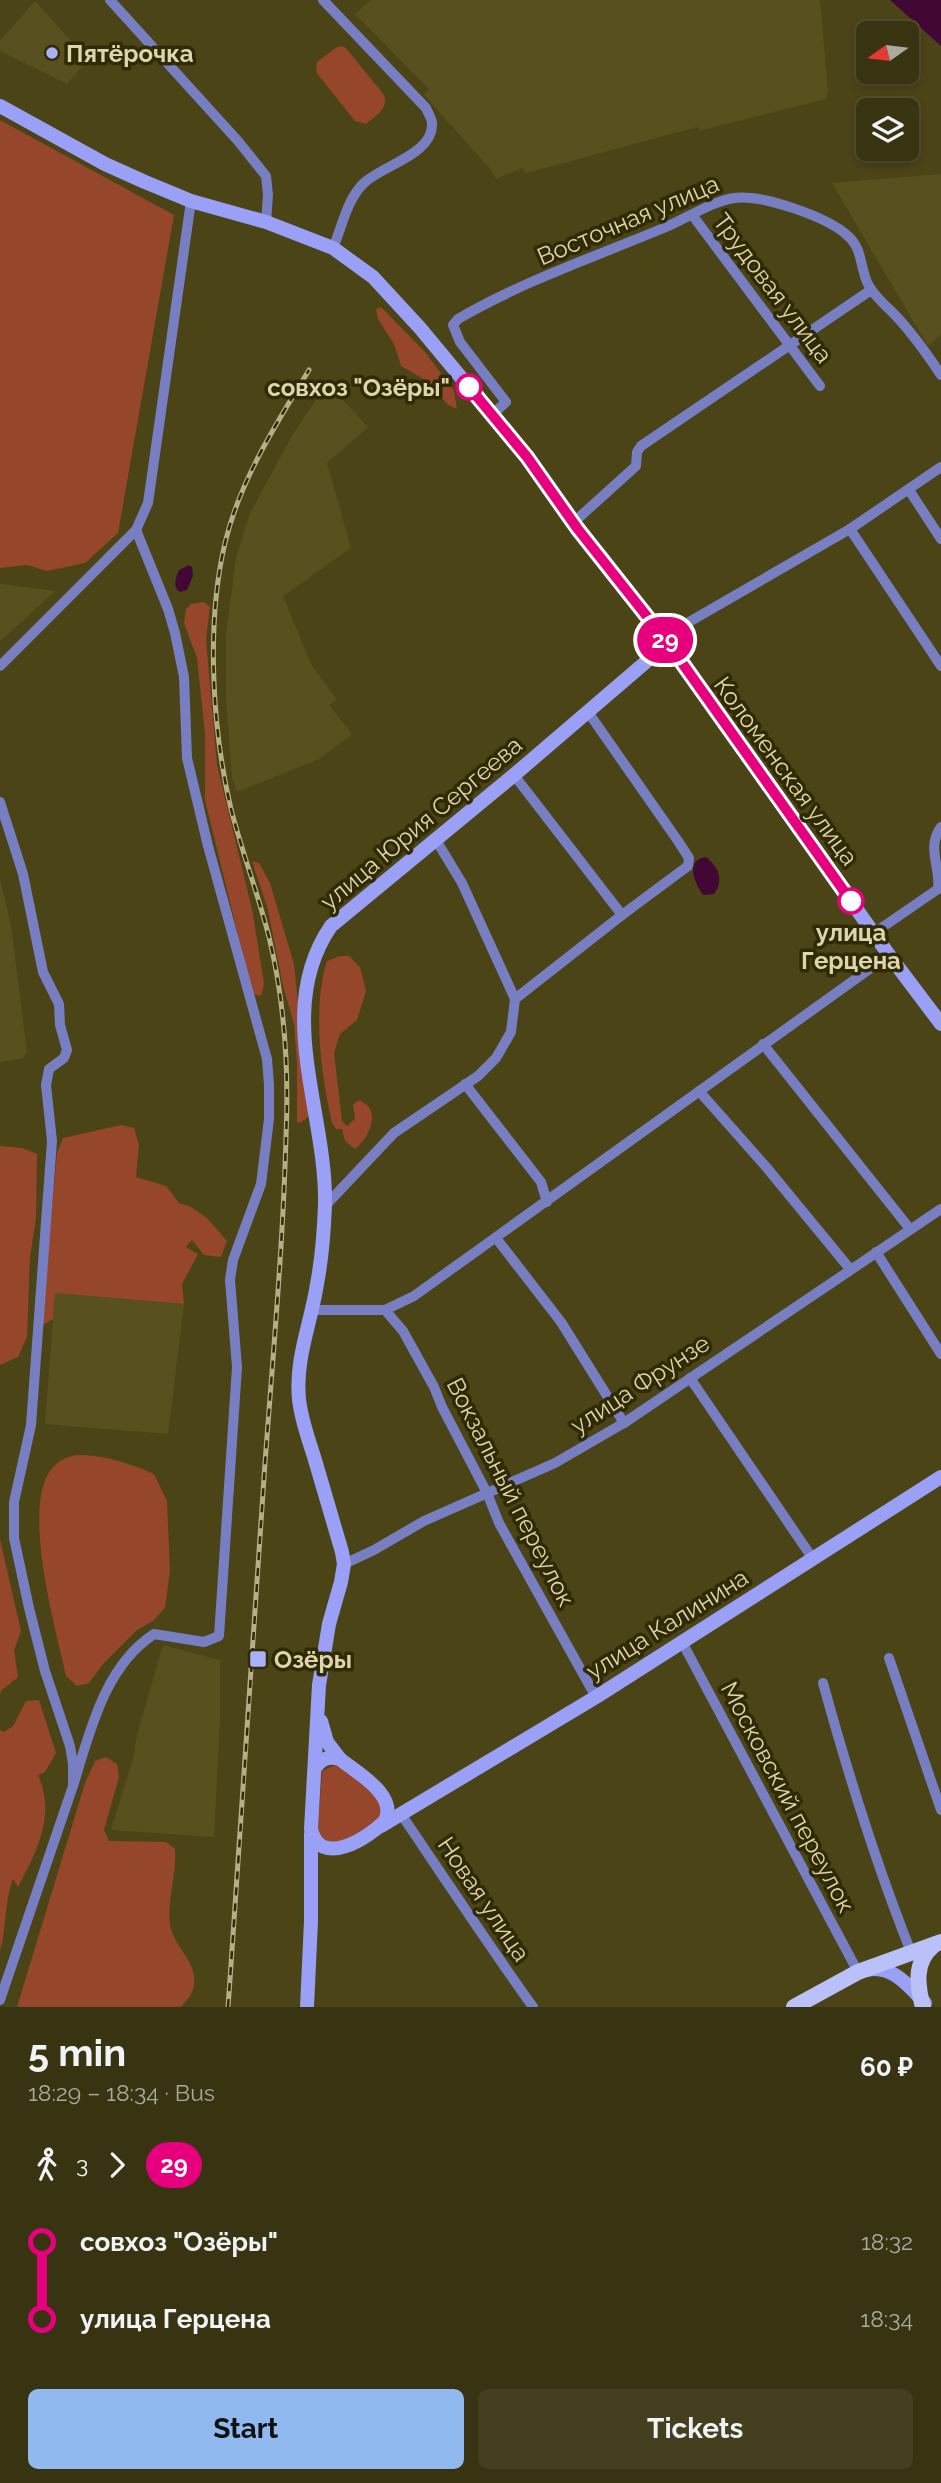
<!DOCTYPE html>
<html lang="en">
<head>
<meta charset="utf-8">
<style>
	:root { --surface:#383311; --page:#433f1f; --text:#f1f3f6; --muted:#abaa9f; --line:#524e31; --accent:#90b9f0 }
	body { margin:0; font-family:Raleway,sans-serif; background:var(--page); color:var(--text); height:100vh; display:flex; flex-direction:column; font-size:26px; white-space:nowrap }
	* { box-sizing:border-box; margin:0 }
	p { font-size:23px; color:var(--muted) }
	.icon { flex:none; width:38px; height:38px; fill:none; stroke:currentColor; stroke-width:2; stroke-linecap:round; stroke-linejoin:round }
	.map { position:relative; height:2007px; overflow:hidden }
	.details { display:flex; flex-direction:column; background:var(--surface); flex:1 }
	.details>* { flex:none }
	.badge { padding:0 14px; border-radius:23px; font-size:24px; line-height:46px }
	.needle { width:46px; rotate:256deg }
	.fabs { position:absolute; left:856px; top:21px; display:grid; gap:14px }
	.fabs a { display:grid; place-items:center; width:63px; height:63px; border-radius:10px; background:var(--surface); box-shadow:0 4px 10px #0003,0 0 0 2px var(--line); font-size:35px }
	.map>.badge { position:absolute; translate:-50% -50%; box-shadow:0 0 0 4px #fff }
	.legs { display:flex; align-items:center; gap:10px; height:77px; padding:0 28px; font-size:23px }
	.legs p { margin-inline-start:auto }
	.summary { display:flex; align-items:center; justify-content:space-between; height:119px; padding:0 28px }
	h1 { font-size:38px; font-weight:700; line-height:52px }
	.primary-button { display:flex; gap:14px; margin-top:auto; padding:14px 28px }
	.primary-button a { flex:1; height:80px; border-radius:10px; background:var(--accent); color:#111; font-size:28px; font-weight:700; line-height:80px; text-align:center }
	.primary-button a+a { background:var(--page); color:var(--text) }
	ul { padding:0 28px; list-style:none }
	li { display:flex; align-items:center; gap:24px; height:77px; font-size:26px }
	li i { display:grid; place-items:center; width:10px; height:100%; margin:0 9px; background:currentColor }
	li i::after { content:''; width:18px; height:18px; margin:-9px; border:5px solid; border-radius:50%; background:var(--surface) }
	li p { margin-inline-start:auto }
	li:first-child i { background:linear-gradient(#0000 50%,currentColor 0) }
	li:last-child i { background:linear-gradient(currentColor 50%,#0000 0) }
	.map>svg:first-child { display:block }
</style>
</head>
<body>
<div class="map">
<svg width="941" height="2007" viewBox="0 0 941 2007">
	<rect width="100%" height="100%" fill="#4b4417"/>
	<g fill="#58501e">
		<polygon points="370,0 820,0 828,91 826,99 701,130 697,127 527,173 522,168 496,179 492,171 424,95 429,89 355,14"/>
		<polygon points="35,1 88,60 67,84 0,51 0,41"/>
		<polygon points="941,174 941,334 928,346 832,183"/>
		<polygon points="327,383 368,427 327,463 351,548 283,596 311,664 337,700 329,705 352,734 319,759 237,792 232,778 226,701 226,633 236,558 250,513 293,434"/>
		<polygon points="0,584 56,591 0,641"/>
		<polygon points="0,878 11,926 27,1052 23,1058 0,1062"/>
		<polygon points="55,1293 184,1304 168,1434 45,1424"/>
		<polygon points="163,1645 220,1660 220,1719 214,1837 111,1830 133,1759 137,1735"/>
	</g>
	<g fill="#95462b">
		<path d="M341 46 346 48 384 95C389 109 375 116 366 124L355 121 316 72 317 62 337 47Z"/>
		<polygon points="0,120 174,215 118,533 85,563 47,571 27,565 0,568"/>
		<polygon points="381,307 425,352 454,391 457,409 447,404 427,381 401,366 394,344 378,319 376,309"/>
		<polygon points="204,602 210,607 206,639 217,765 252,909 264,983 262,994 259,996 254,994 250,984 205,800 205,734 197,658 184,623 186,609 191,604"/>
		<polygon points="252,861 259,863 270,883 294,964 309,1112 308,1117 300,1123 297,1122 297,1064 294,1024 283,986 268,910"/>
		<path d="M340 956H349L360 967 366 991 357 1020 340 1034 334 1053 342 1121 347 1126 355 1119 353 1104 360 1100C361 1101 369 1106 369 1107 378 1121 365 1142 355 1149L345 1141 342 1129H336L332 1123C321 1074 312 1009 327 961Z"/>
		<polygon points="121,1125 134,1128 139,1145 136,1177 166,1186 179,1203 191,1207 207,1218 227,1241 221,1257 204,1255 192,1240 186,1247 198,1254 182,1284 184,1304 55,1293 53,1319 41,1326 57,1153 63,1138"/>
		<polygon points="0,1146 22,1148 37,1154 36,1218 30,1257 27,1337 18,1357 0,1365"/>
		<path d="M77 1455C105 1455 129 1463 154 1474L167 1501 170 1571 165 1608 153 1621 137 1630 103 1664 89 1683 77 1686 66 1676C56 1630 22 1511 50 1471 57 1461 66 1457 77 1455Z"/>
		<polygon points="0,1539 21,1631 14,1650 18,1677 1,1691 0,1695"/>
		<path d="M39 1700 56 1753 45 1772 38 1775C56 1815 37 1851 18 1887L13 1879C4 1902 7 1927 0 1951V1730L4 1732 13 1726 26 1701Z"/>
		<path d="M106 1757 117 1764 119 1777 104 1830 109 1841 166 1842 175 1849C177 1874 167 1898 170 1924 173 1947 197 1960 194 1984 194 1992 187 2000 181 2007H17L85 1783 95 1761Z"/>
		<polygon points="335,1765 341,1767 382,1802 382,1818 346,1841 332,1844 320,1836 318,1829 322,1771"/>
	</g>
	<g fill="#420734">
		<polygon points="890,0 941,0 941,46"/>
		<path d="M189 565 192 567 193 576 187 590 180 592C172 587 176 578 179 570Z"/>
		<path d="M706 857C719 868 724 880 714 894L703 895C695 884 684 860 706 857Z"/>
	</g>
	<g fill="none" stroke-linecap="round" stroke-linejoin="round">
		<g stroke="#787ec2" stroke-width="10">
			<polyline points="110,0 238,141 266,176 268,195 266,222"/>
			<path d="M323 0 426 108C428 113 432 119 432 123 434 154 383 165 364 183 347 199 342 227 333 248"/>
			<polyline points="693,216 820,386"/>
			<path d="M493 414 506 402 460 342 453 325 458 319C523 281 597 256 666 227 687 218 713 201 734 198 762 194 828 217 848 236 863 249 860 269 868 284 874 297 887 306 896 316 913 334 927 354 941 375"/>
			<polyline points="909,490 941,539"/>
			<polyline points="574,522 636,466 637,452 641,446 871,290"/>
			<polyline points="850,529 941,666"/>
			<polyline points="663,637 850,529 941,467"/>
			<polyline points="0,666 136,530 148,503 191,201"/>
			<polyline points="514,775 622,915"/>
			<polyline points="0,802 23,874 43,972 59,1004 60,1025 67,1050 64,1058 49,1069 46,1085 52,1141 31,1425 14,1502 14,1538 29,1608 45,1671 70,1746 73,1764 73,1786 0,2000"/>
			<polyline points="436,840 462,883 515,999"/>
			<path d="M874 933 938 889C941 868 926 847 941 827"/>
			<polyline points="763,1044 910,1229"/>
			<polyline points="465,1084 541,1182 547,1202"/>
			<polyline points="699,1091 767,1168 850,1269"/>
			<polyline points="325,1206 394,1133 478,1076 496,1058 511,1032 515,999 622,915 688,866 689,858 678,841 588,712"/>
			<polyline points="496,1238 561,1322 624,1423"/>
			<polyline points="876,1252 941,1354"/>
			<polyline points="310,1310 385,1310 414,1296 889,955"/>
			<polyline points="385,1310 403,1331 434,1387 442,1407 487,1493 499,1523 596,1697"/>
			<polyline points="690,1378 813,1559"/>
			<polyline points="344,1564 374,1550 424,1521 555,1463 624,1423 941,1209"/>
			<polyline points="682,1642 858,1972"/>
			<polyline points="889,1658 941,1810"/>
			<path d="M823 1683C848 1774 876 1864 911 1952"/>
			<path d="M73 1786C90 1732 104 1667 154 1634L204 1642 219 1636 237 1367 230 1280 233 1260 261 1184 269 1119V1085L267 1059 208 846 187 758 184 677 175 633 168 609 136 530"/>
			<path d="M401 1814C445 1879 488 1944 533 2007"/>
		</g>
		<g stroke="#99a0f6" stroke-width="14">
			<polyline points="0,106 105,164 145,182 191,201 266,222 333,248 373,277 420,328 527,457 577,528 668,643 889,955 941,1024"/>
			<polyline points="321,1721 327,1742 340,1759"/>
			<path d="M315 1768C322 1758 329 1756 340 1759 357 1773 398 1795 385 1821 368 1838 320 1869 311 1829L319 1685 329 1624 341 1582 344 1564 342 1552C333 1521 324 1491 315 1460 309 1440 301 1420 299 1399 295 1359 311 1323 317 1284 322 1258 324 1231 325 1205 327 1112 273 1010 331 926L514 775 668 643"/>
			<polyline points="381,1826 596,1697 941,1477"/>
			<path d="M867 1970C892 1964 910 1987 925 2003"/>
			<polyline points="307,2007 311,1921 311,1834"/>
		</g>
		<g stroke="#bac0f8" stroke-width="16">
			<polyline points="794,2007 858,1972 941,1942"/>
			<path d="M923 2007C917 1985 914 1962 933 1946"/>
		</g>
		<defs>
			<path id="rail" d="M228 2007C241 1826 253 1645 265 1463 273 1355 283 1246 286 1137 289 1070 285 1003 269 937 258 894 242 852 231 809 212 729 206 623 225 543 240 480 276 424 309 370"/>
		</defs>
		<use href="#rail" stroke="#b6af86" stroke-width="5"/>
		<use href="#rail" stroke="#302a05" stroke-width="2.5" stroke-dasharray="8" stroke-linecap="butt"/>
	</g>
	<g fill="none" stroke-linecap="round" stroke-linejoin="round">
		<defs>
			<polyline id="line-1" points="469,387 527,457 577,528 668,643 851,901"/>
		</defs>
		<use href="#line-1" stroke="#fff" stroke-width="16"/>
		<use href="#line-1" stroke="#e6007e" stroke-width="10"/>
	</g>
	<g fill="#a9b0fc" stroke="#302a05" stroke-width="2.5">
		<circle cx="52" cy="53" r="7"/>
		<rect x="249" y="1650" width="18" height="18" rx="3.5"/>
	</g>
	<g fill="#fff" stroke="#e6007e" stroke-width="3.5">
		<circle cx="469" cy="387" r="12"/>
		<circle cx="851" cy="901" r="12"/>
	</g>
	<g text-anchor="middle" dominant-baseline="central" stroke-width="7" stroke-linejoin="round" paint-order="stroke">
		<g font-size="24" font-weight="bold" fill="#dcd5ae" stroke="#302a05" text-anchor="start">
			<text x="66" y="53">Пятёрочка</text>
			<text x="274" y="1659">Озёры</text>
		</g>
		<g font-size="24" fill="#dcd5ae" stroke="#302a05">
			<text transform="translate(628 220) rotate(-23)">Восточная улица</text>
			<text transform="translate(773 288) rotate(53)">Трудовая улица</text>
			<text transform="translate(786 771) rotate(54)">Коломенская улица</text>
			<text transform="translate(421 823) rotate(-40)">улица Юрия Сергеева</text>
			<text transform="translate(640 1384) rotate(-33)">улица Фрунзе</text>
			<text transform="translate(511 1492) rotate(63)">Вокзальный переулок</text>
			<text transform="translate(667 1624) rotate(-32)">улица Калинина</text>
			<text transform="translate(788 1797) rotate(62)">Московский переулок</text>
			<text transform="translate(484 1899) rotate(56)">Новая улица</text>
		</g>
		<g font-size="24" font-weight="bold" fill="#dcd5ae" stroke="#302a05" text-anchor="end">
			<text x="450" y="387">совхоз "Озёры"</text>
			<text x="851" y="932" text-anchor="middle">улица<tspan x="851" dy="28">Герцена</tspan></text>
		</g>
	</g>
</svg>
<div class="fabs">
<a><svg class="needle" viewBox="-14 -14 28 28"><path d="M0-13l5 13h-10z" fill="#e53935"/><path d="M0 13l5-13h-10z" fill="#abaa9f"/></svg></a>
<a><svg class="icon" aria-label="layers" viewBox="0 0 24 24"><path d="M12 4l9 5-9 5-9-5zM3 14l9 5 9-5"/></svg></a>
</div>
<b class="badge" style="left:665px;top:640px;background:#e6007e;color:#fff">29</b>
</div>
<section class="details">
<div class="summary"><div><h1>5 min</h1><p>18:29 – 18:34 · Bus</p></div><b>60 ₽</b></div>
<div class="legs"><svg class="icon" aria-label="walk" viewBox="0 0 24 24"><circle cx="13" cy="4" r="2"/><path d="M13 8l-2 6 4 7M11 14l-3 7M7 12l3-4h3l4 4"/></svg>3<svg class="icon" aria-label="forward" viewBox="0 0 24 24"><path d="M9 5l7 7-7 7"/></svg><b class="badge" style="background:#e6007e;color:#fff">29</b></div>
<ul>
<li><i style="color:#e6007e"></i><b>совхоз &quot;Озёры&quot;</b><p>18:32</p></li>
<li><i style="color:#e6007e"></i><b>улица Герцена</b><p>18:34</p></li>
</ul>
<div class="primary-button"><a>Start</a><a>Tickets</a></div>
</section>
</body>
</html>
